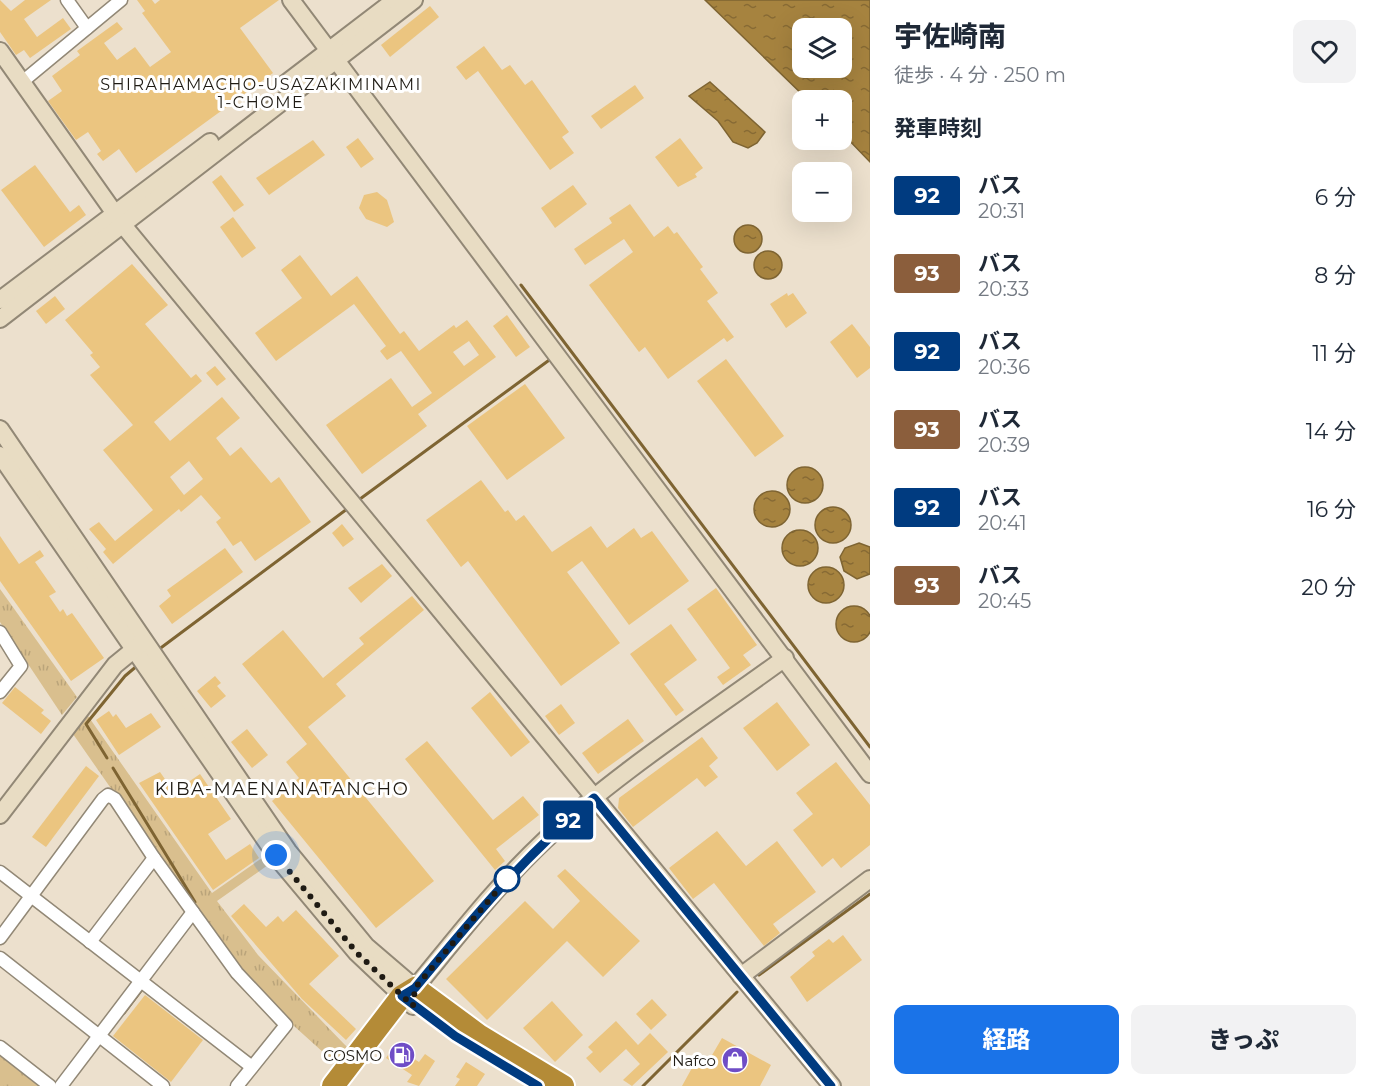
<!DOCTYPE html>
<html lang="ja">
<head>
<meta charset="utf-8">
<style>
	:root { --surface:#fff; --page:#f2f2f3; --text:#1f2937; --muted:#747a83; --accent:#1a73e8 }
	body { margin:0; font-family:Montserrat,"Noto Sans JP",sans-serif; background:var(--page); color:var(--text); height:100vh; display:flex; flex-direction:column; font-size:22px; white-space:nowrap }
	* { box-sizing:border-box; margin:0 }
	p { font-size:20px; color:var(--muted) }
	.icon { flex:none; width:33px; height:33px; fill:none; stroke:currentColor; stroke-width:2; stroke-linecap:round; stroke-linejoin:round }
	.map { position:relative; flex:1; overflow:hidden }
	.sheet { display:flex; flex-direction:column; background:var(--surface); width:510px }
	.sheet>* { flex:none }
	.badge { padding:0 12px; border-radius:4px; font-size:21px; line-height:39px }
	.tools { position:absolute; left:792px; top:18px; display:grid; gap:12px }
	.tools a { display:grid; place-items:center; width:60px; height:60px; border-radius:12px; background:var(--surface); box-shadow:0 6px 24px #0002; font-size:30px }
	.you { position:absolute; width:30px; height:30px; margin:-15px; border:4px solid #fff; border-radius:50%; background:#1a73e8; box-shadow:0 0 0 9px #1a73e833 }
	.map>.badge { position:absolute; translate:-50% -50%; box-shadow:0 0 0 3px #fff }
	h2 { padding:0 24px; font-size:22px; line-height:54px }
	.round { display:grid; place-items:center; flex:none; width:63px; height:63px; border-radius:12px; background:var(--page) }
	.head { display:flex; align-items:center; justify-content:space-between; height:102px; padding:0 24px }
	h1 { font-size:28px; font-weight:800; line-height:45px }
	.button { display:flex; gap:12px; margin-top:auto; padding:12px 24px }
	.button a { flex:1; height:69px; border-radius:12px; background:var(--accent); color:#fff; font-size:24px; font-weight:800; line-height:69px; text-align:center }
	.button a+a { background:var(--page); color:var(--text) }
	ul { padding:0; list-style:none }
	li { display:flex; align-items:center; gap:18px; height:78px; padding:0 24px }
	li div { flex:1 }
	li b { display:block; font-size:22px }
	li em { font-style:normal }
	li .badge { min-width:66px; font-weight:700; text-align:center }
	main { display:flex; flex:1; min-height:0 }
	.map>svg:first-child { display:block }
</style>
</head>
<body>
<main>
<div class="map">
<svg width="870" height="1086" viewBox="0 0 870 1086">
	<defs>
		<pattern id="park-tufts" width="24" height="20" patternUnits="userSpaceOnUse" patternTransform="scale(1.5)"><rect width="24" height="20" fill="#d9bf8e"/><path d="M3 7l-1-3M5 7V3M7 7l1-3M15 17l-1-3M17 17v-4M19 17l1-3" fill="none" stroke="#baa47a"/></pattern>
		<pattern id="water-ripples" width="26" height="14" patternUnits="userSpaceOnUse" patternTransform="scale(1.5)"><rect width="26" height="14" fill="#a6833f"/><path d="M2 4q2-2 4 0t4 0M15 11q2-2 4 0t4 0" fill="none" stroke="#876a34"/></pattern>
	</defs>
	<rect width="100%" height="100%" fill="#ece0cd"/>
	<g fill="url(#park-tufts)">
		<polygon points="0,589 77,697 62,715 0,622"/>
		<polygon points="88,716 212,893 262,858 268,865 217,901 258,955 347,1047 335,1063 294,1026 240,968 193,906 73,734"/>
		<polygon points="0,1056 40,1086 0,1086"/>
	</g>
	<g fill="url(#water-ripples)" stroke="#7e6432" stroke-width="1.5" fill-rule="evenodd">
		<path d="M705 0H870V162L842 133V100H808ZM802 28H842V68H802Z"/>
		<polygon points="710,82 765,132 757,143 748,148 733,142 718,121 689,96"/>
		<circle cx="748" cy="239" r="14"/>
		<circle cx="768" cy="265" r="14"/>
		<circle cx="805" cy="485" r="18"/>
		<circle cx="772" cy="509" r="18"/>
		<circle cx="833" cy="525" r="18"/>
		<circle cx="800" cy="548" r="18"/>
		<polygon points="859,543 870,547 870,574 857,579 844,571 840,557 845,548"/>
		<circle cx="826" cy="585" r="18"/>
		<circle cx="854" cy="624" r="18"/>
	</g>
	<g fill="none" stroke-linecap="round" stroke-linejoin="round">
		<g stroke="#7e6432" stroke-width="3">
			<polyline points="521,285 870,747"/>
			<polyline points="360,499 552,358"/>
			<polyline points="158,650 347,509"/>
			<polyline points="107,758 86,724 125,676 138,665"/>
			<polyline points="113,768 195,902"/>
			<polyline points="759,975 870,894"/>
			<polyline points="124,1013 143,988"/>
			<polyline points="643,1086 737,992"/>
		</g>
	</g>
	<g fill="#ebc580" fill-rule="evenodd">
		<polygon points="0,0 11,11 25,0 51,0 24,19 37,37 63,18 71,29 30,58 24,50 16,55 0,32"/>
		<polygon points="137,0 152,0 155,4 160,0 279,0 240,28 273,73 136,173 119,149 103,161 97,154 101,151 88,132 76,140 48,101 62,91 52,76 80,55 77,51 117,22 123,29 104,43 117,60 135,47 150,67 171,52 142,13 145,11"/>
		<polygon points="430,6 439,17 390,57 381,45"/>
		<polygon points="484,46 502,70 510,65 525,85 532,80 569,132 562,137 574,153 550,170 478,71 466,80 456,67"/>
		<polygon points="635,85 644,98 601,129 591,116"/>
		<polygon points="358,138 374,159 361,168 346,147"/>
		<polygon points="680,138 703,168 695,174 697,177 678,187 655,157"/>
		<polygon points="313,140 325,155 269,195 256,178"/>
		<polygon points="35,165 70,212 79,205 86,215 44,247 1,190"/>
		<polygon points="221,175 244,205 234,212 212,182"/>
		<polygon points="573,185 587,204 555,228 541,208"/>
		<polygon points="377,192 387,200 394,222 387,227 366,219 359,208 364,195"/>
		<polygon points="630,204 654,237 668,226 674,234 677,232 703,267 700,269 718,293 707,301 734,337 727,342 724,338 668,379 645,347 639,352 589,285 633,252 624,239 585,265 574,249 612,223 609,218"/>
		<polygon points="233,217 256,248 242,258 220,227"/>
		<path d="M300 255 331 296 357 276 400 334 404 331 419 351 454 325 456 328 467 320 496 357 418 414 427 426 362 474 326 425 391 378 412 407 432 393 401 351 387 360 380 351 386 346 354 304 276 361 255 333 302 298 281 270ZM469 341 479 355 464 366 453 352Z"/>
		<path d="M132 264 168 305 145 324 191 378 196 374 202 381 154 422 170 441 222 397 240 418 216 438 230 456 241 447 271 483 279 477 311 522 255 561 241 541 233 546 216 522 221 518 201 495 181 512 179 509 113 564 103 552 106 549 89 529 99 522 115 541 153 510 103 450 133 425 90 375 100 367 90 355 93 353 65 320ZM189 461 203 479 184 495 170 477Z"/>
		<polygon points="787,293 788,296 793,293 807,313 786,328 770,304"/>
		<polygon points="55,296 65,309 46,324 36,311"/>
		<polygon points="507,315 530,347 516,357 493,326"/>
		<polygon points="852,324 870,347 870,368 857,378 830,342"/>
		<polygon points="726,359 784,436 755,457 697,381"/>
		<polygon points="215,366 226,379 217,386 206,373"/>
		<polygon points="525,384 565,438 507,480 467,426"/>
		<polygon points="481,480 505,512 508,510 516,521 524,515 552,552 591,526 607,548 634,528 641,538 652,531 689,581 629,625 582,561 567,572 620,643 561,686 468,561 461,567 426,520"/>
		<polygon points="342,524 354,539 343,547 332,533"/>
		<polygon points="0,536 19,564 40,550 44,556 35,562 56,592 49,596 60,612 63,609 67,616 72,613 104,658 71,681 0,581"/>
		<polygon points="225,548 243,572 172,624 159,606 171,596 167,590"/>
		<polygon points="382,564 392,576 361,603 348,588"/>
		<polygon points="716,588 757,645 743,655 751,665 723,685 717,677 730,668 687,609"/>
		<polygon points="412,596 424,610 336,684 346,696 308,727 434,881 376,928 272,801 299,778 286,762 307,744 242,664 283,630 323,678 364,644 359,638"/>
		<polygon points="671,624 697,660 664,684 684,710 676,716 630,654"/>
		<polygon points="215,676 221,683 217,686 226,696 211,708 197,691"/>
		<polygon points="15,687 44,710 41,713 51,721 41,734 2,703"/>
		<polygon points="490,692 530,742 511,757 471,708"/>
		<polygon points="777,702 810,745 777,771 743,728"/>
		<polygon points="561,704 575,723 559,735 545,716"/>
		<polygon points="109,711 113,717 116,714 126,728 151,713 161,727 119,755 96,720"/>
		<polygon points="628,719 644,741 598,774 582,753"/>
		<polygon points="247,729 268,755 252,768 231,742"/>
		<polygon points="702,737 718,758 709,766 718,777 705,787 697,778 633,827 618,808 619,798"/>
		<polygon points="427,741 493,820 523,796 539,815 496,849 505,861 495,870 405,759"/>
		<polygon points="836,762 870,805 870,845 841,868 833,858 822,867 793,830 813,814 796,793"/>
		<polygon points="86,766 99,776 46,847 32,837"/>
		<polygon points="160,772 174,792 200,774 231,819 208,834 226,860 250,844 259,858 213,890 139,783"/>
		<polygon points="717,831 746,866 777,841 816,892 773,924 780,933 764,946 714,883 693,899 669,868"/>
		<polygon points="565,869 640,941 603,977 567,941 487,1020 446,979 525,901 553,929 580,901 557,876"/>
		<polygon points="244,904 266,927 278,916 283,922 296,910 339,956 309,984 356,1029 346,1040 302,999 231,916"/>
		<polygon points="843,935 862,960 807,1002 790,977 815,956 812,952 829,939 833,943"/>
		<polygon points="145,995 203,1040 171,1082 113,1036"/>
		<polygon points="652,999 667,1015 651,1030 636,1014"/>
		<polygon points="552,1001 583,1035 555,1062 523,1028"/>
		<polygon points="616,1021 638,1045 650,1033 668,1052 632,1086 623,1080 640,1064 626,1049 600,1073 586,1058 593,1052 588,1047"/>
		<polygon points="722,1038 771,1065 760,1086 682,1086 698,1057 708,1062"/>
		<polygon points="394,1046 419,1062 425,1054 435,1061 419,1086 407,1082 412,1075 386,1058"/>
		<polygon points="466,1062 485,1074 477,1086 455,1086 460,1079 456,1077"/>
	</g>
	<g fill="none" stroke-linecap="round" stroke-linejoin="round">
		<defs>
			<g id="street">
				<polyline points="67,0 87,28"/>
				<polyline points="22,82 121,0"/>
				<polyline points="0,632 21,666 0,692"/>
				<polyline points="0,872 252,1067"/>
				<polyline points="0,938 103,799 108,795 115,799 154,858 237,973 286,1025 237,1086"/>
				<polyline points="90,942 154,858"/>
				<polyline points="0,958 163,1086"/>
				<polyline points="0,1047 50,1086"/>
				<polyline points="61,1086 193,912"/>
			</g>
			<g id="secondary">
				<polyline points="291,0 870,774"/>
				<polyline points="0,51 123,225 832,1086"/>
				<polyline points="285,84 395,0"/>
				<polyline points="0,300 210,142"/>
				<polyline points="0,319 414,0"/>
				<polyline points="0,429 288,851 366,946 415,988"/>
				<polyline points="0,455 280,861 357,953 413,1006"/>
				<polyline points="0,815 115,665 142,643"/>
				<polyline points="741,976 870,879"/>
				<path d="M414 998 415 988C457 937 497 885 545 840 615 774 707 715 785 658"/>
			</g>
			<polyline id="highway" points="333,1086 402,996 415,988 480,1036 563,1086"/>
		</defs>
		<use href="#street" stroke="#928876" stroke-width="15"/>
		<use href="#secondary" stroke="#928876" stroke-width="20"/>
		<use href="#highway" stroke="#fff" stroke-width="26"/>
		<use href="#street" stroke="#fff" stroke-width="12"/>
		<use href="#secondary" stroke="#e8dcc3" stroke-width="16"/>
		<use href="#highway" stroke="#b48b37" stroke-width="22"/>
	</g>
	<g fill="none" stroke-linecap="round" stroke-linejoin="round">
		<defs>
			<path id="line" d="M538 1086 455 1036 402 996 415 988C472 919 525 855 594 798L831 1086"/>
		</defs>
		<use href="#line" stroke="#fff" stroke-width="14"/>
		<use href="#line" stroke="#003b80" stroke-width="9"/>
		<polyline stroke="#1f1b14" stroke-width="6" stroke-dasharray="0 10.8" points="276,855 357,953 413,1006 415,988 513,872 507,879"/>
	</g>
	<defs>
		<symbol id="fuel-disc" viewBox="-11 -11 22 22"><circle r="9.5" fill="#6f4dc6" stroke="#fff"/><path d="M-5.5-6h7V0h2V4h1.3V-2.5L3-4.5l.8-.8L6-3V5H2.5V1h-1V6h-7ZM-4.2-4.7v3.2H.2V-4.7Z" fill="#fff"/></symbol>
		<symbol id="shop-disc" viewBox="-11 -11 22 22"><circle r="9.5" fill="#6f4dc6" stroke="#fff"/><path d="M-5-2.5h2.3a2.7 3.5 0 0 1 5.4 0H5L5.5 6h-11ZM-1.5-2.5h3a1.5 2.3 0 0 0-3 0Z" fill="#fff"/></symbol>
	</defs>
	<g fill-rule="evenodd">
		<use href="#fuel-disc" x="387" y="1040" width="30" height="30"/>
		<use href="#shop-disc" x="720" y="1045" width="30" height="30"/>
	</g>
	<circle fill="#fff" stroke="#003b80" stroke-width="3" cx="507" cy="879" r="12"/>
	<g text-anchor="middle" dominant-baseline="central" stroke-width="6" stroke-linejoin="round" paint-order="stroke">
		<g font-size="15" fill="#1f1b14" stroke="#fff" text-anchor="end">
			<text x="382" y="1055">COSMO</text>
			<text x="716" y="1060">Nafco</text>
		</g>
		<g font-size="16" letter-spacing="1.5" fill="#1f1b14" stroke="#fff">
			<text x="261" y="84">SHIRAHAMACHO-USAZAKIMINAMI<tspan x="261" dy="18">1-CHOME</tspan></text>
		</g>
		<g font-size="18" letter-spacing="1.5" fill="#1f1b14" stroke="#fff">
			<text x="282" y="789">KIBA-MAENANATANCHO</text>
		</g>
	</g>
</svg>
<div class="tools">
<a><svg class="icon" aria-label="layers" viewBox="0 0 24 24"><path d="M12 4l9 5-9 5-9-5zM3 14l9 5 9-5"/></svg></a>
<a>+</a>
<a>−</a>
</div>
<div class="you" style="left:276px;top:855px"></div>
<b class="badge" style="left:568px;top:820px;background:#003b80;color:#fff">92</b>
</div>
<section class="sheet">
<div class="head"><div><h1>宇佐崎南</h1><p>徒歩 · 4 分 · 250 m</p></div><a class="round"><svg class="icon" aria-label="heart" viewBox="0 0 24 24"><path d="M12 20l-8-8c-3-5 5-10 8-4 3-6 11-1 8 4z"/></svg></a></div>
<h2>発車時刻</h2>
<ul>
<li><span class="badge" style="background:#003b80;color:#fff">92</span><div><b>バス</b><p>20:31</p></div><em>6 分</em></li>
<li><span class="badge" style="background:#8b5e3c;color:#fff">93</span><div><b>バス</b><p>20:33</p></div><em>8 分</em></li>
<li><span class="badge" style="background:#003b80;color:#fff">92</span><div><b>バス</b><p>20:36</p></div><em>11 分</em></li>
<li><span class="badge" style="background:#8b5e3c;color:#fff">93</span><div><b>バス</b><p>20:39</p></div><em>14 分</em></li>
<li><span class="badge" style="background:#003b80;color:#fff">92</span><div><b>バス</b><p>20:41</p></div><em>16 分</em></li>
<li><span class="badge" style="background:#8b5e3c;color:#fff">93</span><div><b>バス</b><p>20:45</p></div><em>20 分</em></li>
</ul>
<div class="button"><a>経路</a><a>きっぷ</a></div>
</section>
</main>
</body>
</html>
